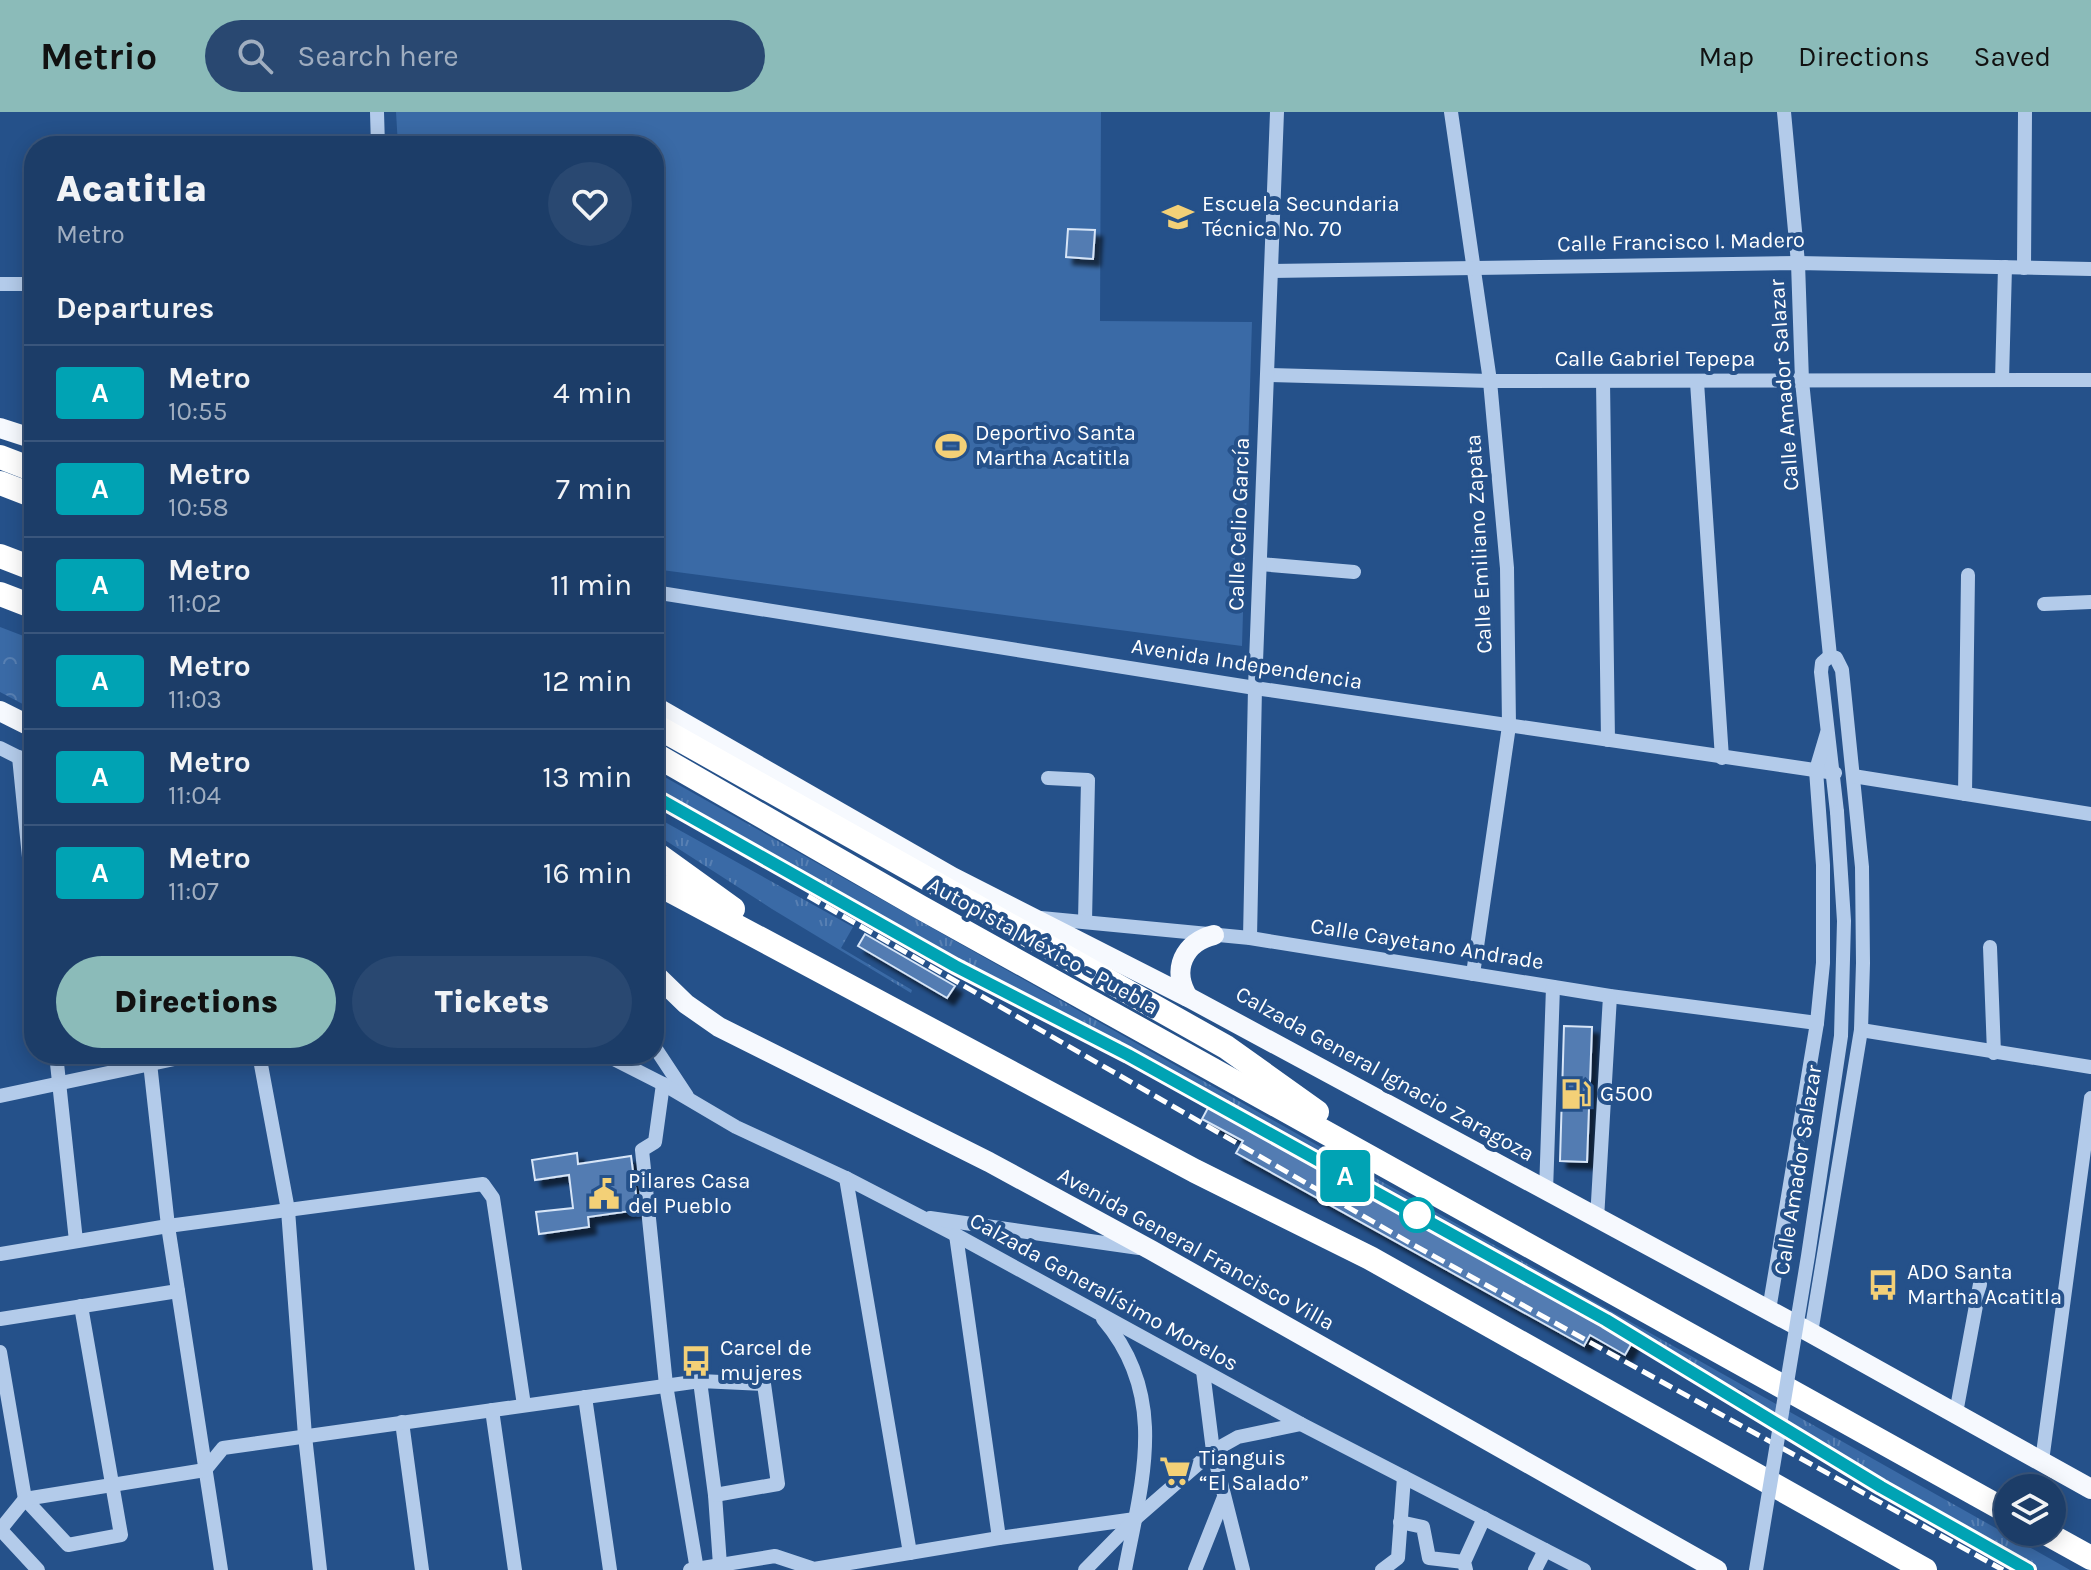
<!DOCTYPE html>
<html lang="en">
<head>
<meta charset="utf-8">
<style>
	:root { --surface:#1c3d68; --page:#294871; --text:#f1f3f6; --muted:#a0aec0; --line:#3a567c; --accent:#8bbbb9 }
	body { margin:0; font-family:Karla,sans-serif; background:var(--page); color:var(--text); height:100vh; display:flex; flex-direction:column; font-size:30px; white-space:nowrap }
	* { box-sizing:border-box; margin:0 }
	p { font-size:26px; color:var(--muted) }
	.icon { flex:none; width:44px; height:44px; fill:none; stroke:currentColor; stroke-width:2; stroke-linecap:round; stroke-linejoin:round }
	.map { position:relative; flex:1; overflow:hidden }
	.sheet { position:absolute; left:24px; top:24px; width:640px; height:928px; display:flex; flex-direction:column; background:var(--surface); border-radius:32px; box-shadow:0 4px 20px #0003,0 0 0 2px var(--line) }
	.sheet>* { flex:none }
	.badge { padding:0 16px; border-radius:6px; font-size:28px; line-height:52px }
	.buttons { position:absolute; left:1994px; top:1362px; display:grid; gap:16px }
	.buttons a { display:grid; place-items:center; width:72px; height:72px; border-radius:50%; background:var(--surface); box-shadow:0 4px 20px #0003,0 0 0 2px var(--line); font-size:40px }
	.map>.badge { position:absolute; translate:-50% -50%; box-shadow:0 0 0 4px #fff }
	h2 { padding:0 32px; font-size:30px; line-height:72px }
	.round { display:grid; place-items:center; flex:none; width:84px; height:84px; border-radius:42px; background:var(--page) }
	.headline { display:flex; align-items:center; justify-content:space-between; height:136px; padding:0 32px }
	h1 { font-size:38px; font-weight:800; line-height:60px }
	.button { display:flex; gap:16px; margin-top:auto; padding:16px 32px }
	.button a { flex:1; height:92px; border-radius:48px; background:var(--accent); color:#111; font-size:32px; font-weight:800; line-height:92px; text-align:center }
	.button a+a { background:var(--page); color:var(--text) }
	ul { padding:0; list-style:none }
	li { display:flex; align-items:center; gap:24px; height:96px; padding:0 32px; border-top:2px solid var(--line) }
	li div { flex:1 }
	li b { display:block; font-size:30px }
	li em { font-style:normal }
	li .badge { min-width:88px; font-weight:700; text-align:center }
	header { display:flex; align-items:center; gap:48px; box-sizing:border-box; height:112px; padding:0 40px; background:var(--accent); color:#111 }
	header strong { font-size:38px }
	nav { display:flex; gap:44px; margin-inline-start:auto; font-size:28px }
	.search { width:560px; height:72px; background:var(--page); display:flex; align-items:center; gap:20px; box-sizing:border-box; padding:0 28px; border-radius:44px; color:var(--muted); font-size:30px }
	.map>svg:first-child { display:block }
</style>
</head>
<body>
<header>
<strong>Metrio</strong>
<div class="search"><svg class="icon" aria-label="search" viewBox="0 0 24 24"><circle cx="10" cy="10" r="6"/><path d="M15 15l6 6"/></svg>Search here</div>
<nav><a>Map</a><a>Directions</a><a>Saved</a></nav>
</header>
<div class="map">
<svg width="2091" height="1458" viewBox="0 0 2091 1458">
	<defs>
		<pattern id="grass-tufts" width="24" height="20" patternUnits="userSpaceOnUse" patternTransform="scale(2)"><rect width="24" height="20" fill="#3a6aa6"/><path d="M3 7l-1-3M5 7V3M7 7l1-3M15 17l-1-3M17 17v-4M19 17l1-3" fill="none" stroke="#5880b3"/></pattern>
		<pattern id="forest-crowns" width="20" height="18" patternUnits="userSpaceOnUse" patternTransform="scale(2)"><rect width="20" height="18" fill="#3a6aa6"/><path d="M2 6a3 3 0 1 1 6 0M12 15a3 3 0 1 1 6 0" fill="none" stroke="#5880b3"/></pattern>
		<filter id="shadow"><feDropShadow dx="7" dy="7" stdDeviation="2" flood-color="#0009"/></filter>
	</defs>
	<rect width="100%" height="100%" fill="#25518a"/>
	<g fill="url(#grass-tufts)">
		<path d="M654 659 2070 1458H2037L1758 1294C1755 1283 1739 1275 1728 1275 1373 1070 1009 880 654 676Z"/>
		<polygon points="654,704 853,815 841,836 912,878 911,881 772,797 654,721"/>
	</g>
	<polygon fill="url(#forest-crowns)" points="0,515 34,528 34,598 0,580"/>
	<polygon fill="#3a6aa6" points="396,0 1101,0 1100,209 1252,210 1242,534 654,457 654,34 398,34"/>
	<g fill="#527cb2" stroke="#d7e5f7" stroke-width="2" filter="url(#shadow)">
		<polygon points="1068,117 1095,118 1093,147 1066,145"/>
		<polygon points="865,822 955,874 947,886 858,834"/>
		<polygon points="1564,914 1592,915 1587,1050 1560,1049"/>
		<polygon points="1209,994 1250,1017 1255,1008 1432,1105 1602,1202 1598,1210 1633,1229 1625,1243 1590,1223 1584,1234 1236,1041 1243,1029 1202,1007"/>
		<polygon points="577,1041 578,1052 631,1044 638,1098 588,1105 589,1115 539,1122 536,1100 573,1096 569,1063 535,1068 532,1048"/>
	</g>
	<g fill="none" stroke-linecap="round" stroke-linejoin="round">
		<g stroke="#b3cbea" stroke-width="14">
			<polyline points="377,0 378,34"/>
			<polyline points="1451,0 1490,269 1507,456 1509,614 1473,862"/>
			<polyline points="1784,0 1798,151 1802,269 1830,544 1836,546 1842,558 1862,755 1863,851 1861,918 1811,1221"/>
			<polyline points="2024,156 2025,0"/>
			<polyline points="1271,159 1798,151 2091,157"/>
			<polyline points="0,172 34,172"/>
			<polyline points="1268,263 1490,269 2091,268"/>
			<polyline points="2002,268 2005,155"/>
			<polyline points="1603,269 1608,628"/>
			<polyline points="1697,270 1722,646"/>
			<polyline points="1260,452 1354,460"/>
			<polyline points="654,480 1255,576 1835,661"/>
			<polyline points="2044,492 2091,490"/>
			<polyline points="1830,544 1822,551 1821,560 1837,700"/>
			<polyline points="0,636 34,653"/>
			<polyline points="19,645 34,795"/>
			<polyline points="1853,664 2091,702"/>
			<polyline points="1048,666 1088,668 1085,809"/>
			<polyline points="1965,682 1968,463"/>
			<polyline points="1041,806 1250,826 1610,884 1817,911"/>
			<polyline points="1250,826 1255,576 1277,0"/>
			<polyline points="1990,835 1994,941"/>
			<polyline points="1861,918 2091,955"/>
			<polyline points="654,934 687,984"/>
			<polyline points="56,942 76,1129"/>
			<polyline points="149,942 168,1114 221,1458"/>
			<polyline points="259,942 288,1098 305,1324 320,1458"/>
			<polyline points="604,942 663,972 736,1015 846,1066 956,1123 1301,1312 1584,1458"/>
			<polyline points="663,972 655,1030 642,1038 666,1273 697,1458"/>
			<polyline points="0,984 198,942"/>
			<polyline points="846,1066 910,1441"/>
			<polyline points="1546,1079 1553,875"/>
			<polyline points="930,1106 1139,1136"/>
			<polyline points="1597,1107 1610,884"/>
			<polyline points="956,1123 999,1426"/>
			<polyline points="0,1142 168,1114 483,1072 493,1086 524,1293"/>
			<polyline points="1769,1198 1817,911 1823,851 1823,753 1816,658 1827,621"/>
			<polyline points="0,1207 178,1179"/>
			<path d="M1103 1207C1169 1284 1142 1369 1125 1458"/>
			<polyline points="0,1240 25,1387 68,1433 121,1423 81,1194"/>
			<polyline points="1203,1259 1213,1339 1243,1458"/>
			<polyline points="585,1285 610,1458"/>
			<polyline points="492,1298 515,1458"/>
			<polyline points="1956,1301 1980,1172"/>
			<polyline points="402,1310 422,1458"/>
			<polyline points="2042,1349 2091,986"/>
			<polyline points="715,1383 720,1453"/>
			<polyline points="1400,1410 1423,1415 1429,1446 1464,1450"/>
			<polyline points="0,1417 38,1458"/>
			<polyline points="0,1418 25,1387 205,1358 223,1336 700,1269 764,1272 778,1372 715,1383 700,1269"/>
			<polyline points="690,1458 775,1444 814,1457 999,1426 1135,1407"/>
			<polyline points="1085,1458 1135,1407 1213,1339 1238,1325 1301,1312"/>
			<polyline points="1195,1458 1224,1385"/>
			<polyline points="1382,1458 1398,1446 1404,1365"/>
			<polyline points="1466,1458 1464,1450 1484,1406"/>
			<polyline points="1535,1458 1545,1438"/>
		</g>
		<g stroke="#f6f9fe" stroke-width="20">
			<polyline points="0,316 34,327"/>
			<polyline points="654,594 952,765 1188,885 1811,1221 2091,1377"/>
			<polyline points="0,599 34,616"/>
			<polyline points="654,861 686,892 719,915 989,1050 1151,1138 1717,1458"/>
			<path d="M1188 885C1171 858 1184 830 1214 823"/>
		</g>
		<g stroke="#fff" stroke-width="24">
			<polyline points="0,345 34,358"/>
			<polyline points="0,371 34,384"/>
			<polyline points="0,444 34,457"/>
			<polyline points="0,482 34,495"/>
			<polyline points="654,613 1226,935 1317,1000"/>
			<polyline points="654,642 920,795 2008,1400"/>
			<polyline points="654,740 733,797"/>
			<polyline points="654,770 1195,1059 1370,1146 1925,1458"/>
			<polyline points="2044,1420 2091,1446"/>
		</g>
		<g stroke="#fff" stroke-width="5" stroke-dasharray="14 6" stroke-linecap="butt">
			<polyline points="654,684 955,854 1128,943 1606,1208 1881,1375 2028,1458"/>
			<polyline points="808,784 1410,1131 2003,1458"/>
		</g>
		<polyline stroke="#b3cbea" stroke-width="14" points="1756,1458 1808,1144 1841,924 1844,809 1837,700"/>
	</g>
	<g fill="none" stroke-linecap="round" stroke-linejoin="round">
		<defs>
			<polyline id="line" points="654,684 955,854 1128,943 1606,1208 1881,1375 2028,1458"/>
		</defs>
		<use href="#line" stroke="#fff" stroke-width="18"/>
		<use href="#line" stroke="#00a3b4" stroke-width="12"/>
	</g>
	<defs>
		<symbol id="school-bare" viewBox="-9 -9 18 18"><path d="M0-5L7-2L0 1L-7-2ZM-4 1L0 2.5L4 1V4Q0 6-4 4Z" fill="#f3d077" stroke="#25518a" stroke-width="2.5" paint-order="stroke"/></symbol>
		<symbol id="stadium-bare" viewBox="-9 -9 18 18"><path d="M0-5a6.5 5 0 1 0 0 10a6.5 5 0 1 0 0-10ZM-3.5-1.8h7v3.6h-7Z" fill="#f3d077" stroke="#25518a" stroke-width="2.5" paint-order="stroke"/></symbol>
		<symbol id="fuel-bare" viewBox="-9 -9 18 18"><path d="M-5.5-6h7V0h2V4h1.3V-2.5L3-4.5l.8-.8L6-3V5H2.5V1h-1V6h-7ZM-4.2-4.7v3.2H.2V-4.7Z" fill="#f3d077" stroke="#25518a" stroke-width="2.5" paint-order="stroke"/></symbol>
		<symbol id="civic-bare" viewBox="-9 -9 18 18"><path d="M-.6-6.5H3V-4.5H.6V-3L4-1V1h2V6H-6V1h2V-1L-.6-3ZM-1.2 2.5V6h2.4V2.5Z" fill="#f3d077" stroke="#25518a" stroke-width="2.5" paint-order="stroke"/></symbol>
		<symbol id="bus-bare" viewBox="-9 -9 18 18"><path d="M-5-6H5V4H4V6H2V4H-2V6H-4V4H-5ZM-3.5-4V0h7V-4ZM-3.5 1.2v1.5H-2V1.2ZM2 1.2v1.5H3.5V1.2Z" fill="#f3d077" stroke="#25518a" stroke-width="2.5" paint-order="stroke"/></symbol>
		<symbol id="supermarket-bare" viewBox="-9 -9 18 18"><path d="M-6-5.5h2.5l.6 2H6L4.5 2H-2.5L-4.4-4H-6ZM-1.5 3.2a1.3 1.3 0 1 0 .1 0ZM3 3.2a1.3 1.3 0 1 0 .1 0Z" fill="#f3d077" stroke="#25518a" stroke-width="2.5" paint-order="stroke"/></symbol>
	</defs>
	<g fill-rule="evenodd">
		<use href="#school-bare" x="1156" y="83" width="44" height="44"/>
		<use href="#stadium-bare" x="929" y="312" width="44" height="44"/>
		<use href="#fuel-bare" x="1554" y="960" width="44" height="44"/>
		<use href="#civic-bare" x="582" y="1060" width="44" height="44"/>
		<use href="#bus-bare" x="1861" y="1151" width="44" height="44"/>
		<use href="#bus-bare" x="674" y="1227" width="44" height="44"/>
		<use href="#supermarket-bare" x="1153" y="1337" width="44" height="44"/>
	</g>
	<circle fill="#fff" stroke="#00a3b4" stroke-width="4" cx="1417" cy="1103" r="16"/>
	<g text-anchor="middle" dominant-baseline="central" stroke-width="8" stroke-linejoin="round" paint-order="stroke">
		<g font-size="22" fill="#fff" stroke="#25518a" text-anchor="start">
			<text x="1202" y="92">Escuela Secundaria<tspan x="1202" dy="25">Técnica No. 70</tspan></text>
			<text x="975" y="321">Deportivo Santa<tspan x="975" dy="25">Martha Acatitla</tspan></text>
			<text x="1600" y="982">G500</text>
			<text x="628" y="1069">Pilares Casa<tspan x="628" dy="25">del Pueblo</tspan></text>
			<text x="1907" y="1160">ADO Santa<tspan x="1907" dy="25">Martha Acatitla</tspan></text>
			<text x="720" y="1236">Carcel de<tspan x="720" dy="25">mujeres</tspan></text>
			<text x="1199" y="1346">Tianguis<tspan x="1199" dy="25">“El Salado”</tspan></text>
		</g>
		<g font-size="22" fill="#fff" stroke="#25518a">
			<text transform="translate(1681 130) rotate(-1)">Calle Francisco I. Madero</text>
			<text x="1655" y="247">Calle Gabriel Tepepa</text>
			<text transform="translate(1784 273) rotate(-94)">Calle Amador Salazar</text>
			<text transform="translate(1239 412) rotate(-88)">Calle Celio García</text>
			<text transform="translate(1479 432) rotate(-93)">Calle Emiliano Zapata</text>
			<text transform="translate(1247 552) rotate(9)">Avenida Independencia</text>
			<text transform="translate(1427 832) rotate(9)">Calle Cayetano Andrade</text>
			<text transform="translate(1043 834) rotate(29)">Autopista México - Puebla</text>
			<text transform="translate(1385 962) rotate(29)">Calzada General Ignacio Zaragoza</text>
			<text transform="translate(1798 1058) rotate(-81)">Calle Amador Salazar</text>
			<text transform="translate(1196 1137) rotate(29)">Avenida General Francisco Villa</text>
			<text transform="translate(1104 1180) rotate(29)">Calzada Generalísimo Morelos</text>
		</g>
	</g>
</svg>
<div class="buttons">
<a><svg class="icon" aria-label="layers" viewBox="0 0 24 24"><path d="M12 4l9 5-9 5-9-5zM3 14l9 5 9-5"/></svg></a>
</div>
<b class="badge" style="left:1345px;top:1064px;background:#00a3b4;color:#fff">A</b>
<section class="sheet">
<div class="headline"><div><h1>Acatitla</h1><p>Metro</p></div><a class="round"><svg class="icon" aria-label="heart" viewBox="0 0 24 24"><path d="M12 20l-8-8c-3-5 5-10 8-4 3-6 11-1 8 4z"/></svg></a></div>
<h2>Departures</h2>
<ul>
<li><span class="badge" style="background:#00a3b4;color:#fff">A</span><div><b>Metro</b><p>10:55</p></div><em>4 min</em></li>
<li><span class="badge" style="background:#00a3b4;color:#fff">A</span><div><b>Metro</b><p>10:58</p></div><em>7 min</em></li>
<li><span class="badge" style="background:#00a3b4;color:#fff">A</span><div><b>Metro</b><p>11:02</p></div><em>11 min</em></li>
<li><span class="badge" style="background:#00a3b4;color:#fff">A</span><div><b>Metro</b><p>11:03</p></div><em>12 min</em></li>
<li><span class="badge" style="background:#00a3b4;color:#fff">A</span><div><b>Metro</b><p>11:04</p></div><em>13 min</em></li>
<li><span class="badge" style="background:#00a3b4;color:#fff">A</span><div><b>Metro</b><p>11:07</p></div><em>16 min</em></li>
</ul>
<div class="button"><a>Directions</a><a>Tickets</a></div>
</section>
</div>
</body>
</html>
